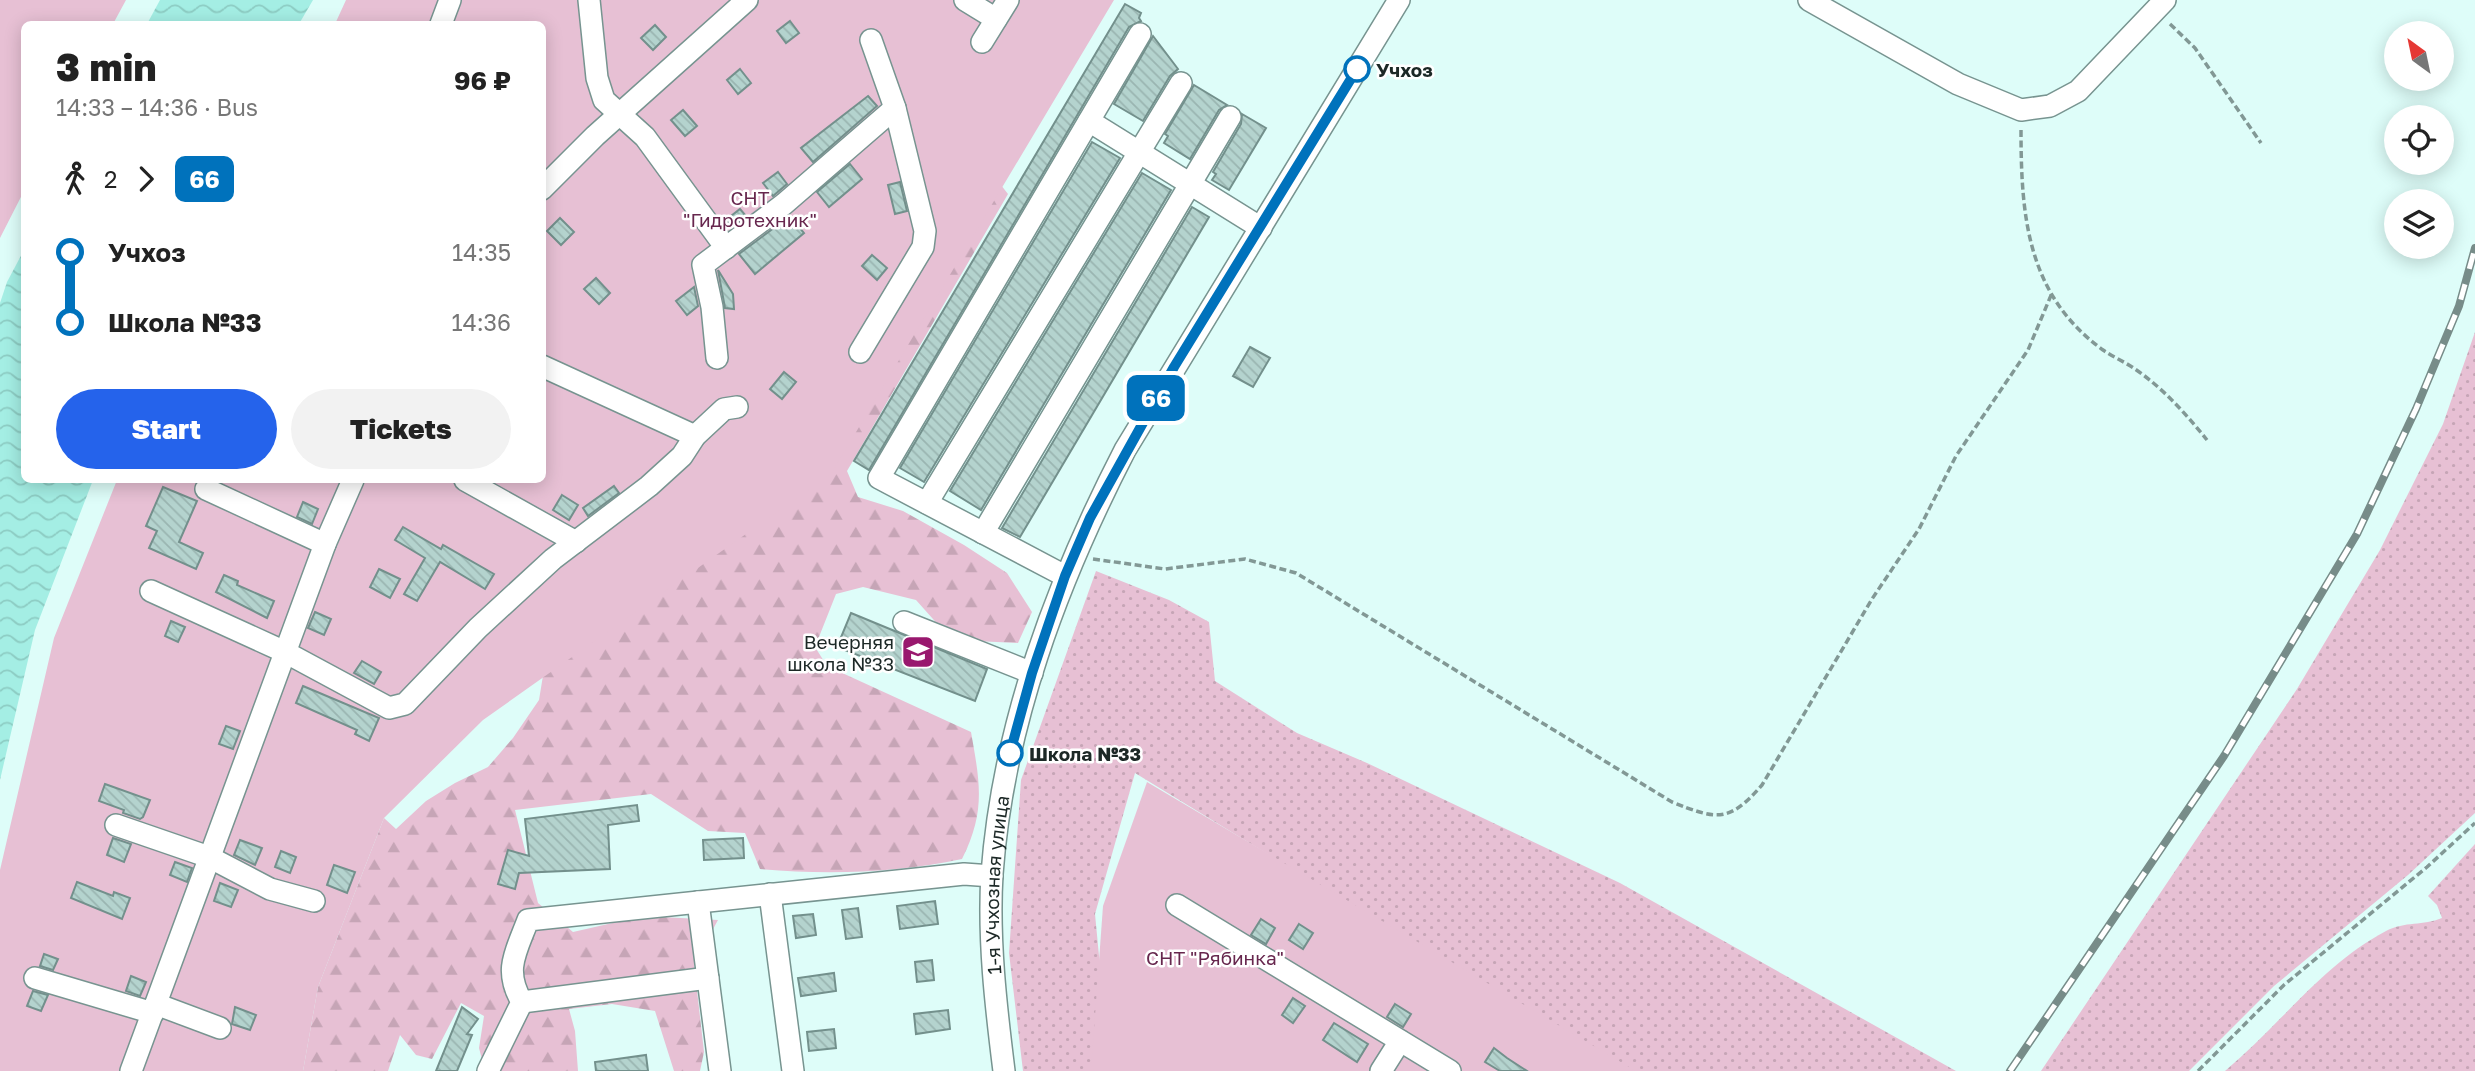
<!DOCTYPE html>
<html lang="en">
<head>
<meta charset="utf-8">
<style>
	:root { --surface:#fff; --page:#f2f2f2; --text:#222; --muted:#767676; --accent:#2563eb }
	body { margin:0; font-family:"Golos Text",sans-serif; background:var(--page); color:var(--text); height:100vh; display:flex; flex-direction:column; font-size:26px; white-space:nowrap }
	* { box-sizing:border-box; margin:0 }
	p { font-size:23px; color:var(--muted) }
	.icon { flex:none; width:38px; height:38px; fill:none; stroke:currentColor; stroke-width:2; stroke-linecap:round; stroke-linejoin:round }
	.map { position:relative; flex:1; overflow:hidden }
	.panel { position:absolute; left:21px; top:21px; width:525px; height:462px; display:flex; flex-direction:column; background:var(--surface); border-radius:10px; box-shadow:0 4px 18px #0003 }
	.panel>* { flex:none }
	.badge { padding:0 14px; border-radius:10px; font-size:24px; line-height:46px }
	.needle { width:46px; rotate:327deg }
	.tools { position:absolute; left:2384px; top:21px; display:grid; gap:14px }
	.tools a { display:grid; place-items:center; width:70px; height:70px; border-radius:50%; background:var(--surface); box-shadow:0 4px 18px #0003; font-size:35px }
	.map>.badge { position:absolute; translate:-50% -50%; box-shadow:0 0 0 4px #fff }
	.legs { display:flex; align-items:center; gap:10px; height:77px; padding:0 35px; font-size:23px }
	.legs p { margin-inline-start:auto }
	.overview { display:flex; align-items:center; justify-content:space-between; height:119px; padding:0 35px }
	h1 { font-size:38px; font-weight:800; line-height:52px }
	.primary-button { display:flex; gap:14px; margin-top:auto; padding:14px 35px }
	.primary-button a { flex:1; height:80px; border-radius:42px; background:var(--accent); color:#fff; font-size:28px; font-weight:800; line-height:80px; text-align:center }
	.primary-button a+a { background:var(--page); color:var(--text) }
	ul { padding:0 35px; list-style:none }
	li { display:flex; align-items:center; gap:24px; height:70px; font-size:26px }
	li i { display:grid; place-items:center; width:10px; height:100%; margin:0 9px; background:currentColor }
	li i::after { content:''; width:18px; height:18px; margin:-9px; border:5px solid; border-radius:50%; background:var(--surface) }
	li p { margin-inline-start:auto }
	li:first-child i { background:linear-gradient(#0000 50%,currentColor 0) }
	li:last-child i { background:linear-gradient(currentColor 50%,#0000 0) }
	.map>svg:first-child { display:block }
</style>
</head>
<body>
<div class="map">
<svg width="2475" height="1071" viewBox="0 0 2475 1071">
	<defs>
		<pattern id="grass-dots" width="8" height="8" patternUnits="userSpaceOnUse" patternTransform="scale(1.75)"><rect width="8" height="8" fill="#e7c0d4"/><path d="M2 2h.1M6 6h.1" fill="none" stroke="#c6a5b6" stroke-width="1.8" stroke-linecap="round"/></pattern>
		<pattern id="forest-firs" width="22" height="20" patternUnits="userSpaceOnUse" patternTransform="scale(1.75)"><rect width="22" height="20" fill="#e7c0d4"/><path d="M5 1l3.5 6h-7zM16 11l3.5 6h-7z" fill="#c6a5b6"/></pattern>
		<pattern id="water-waves" width="16" height="10" patternUnits="userSpaceOnUse" patternTransform="scale(1.75)"><rect width="16" height="10" fill="#a4eee4"/><path d="M0 5q4-4 8 0t8 0" fill="none" stroke="#8dccc3"/></pattern>
		<pattern id="building-back-hatch" width="6" height="6" patternUnits="userSpaceOnUse" patternTransform="scale(1.75)"><rect width="6" height="6" fill="#b4d3ce"/><path d="M-1 5l2 2M0 0l6 6M5-1l2 2" fill="none" stroke="#9ab5b1"/></pattern>
	</defs>
	<rect width="100%" height="100%" fill="#defdf9"/>
	<g fill="url(#grass-dots)">
		<polygon points="2475,332 2475,813 2408,875 2274,986 2189,1071 2041,1071 2297,689 2380,550 2443,424"/>
		<polygon points="1096,571 1169,600 1209,622 1215,681 1297,733 1367,763 1620,883 1956,1071 1623,1071 1135,773 1095,914 1110,1071 1023,1071 1009,953 1021,780"/>
		<path d="M2475 844V1071H2225C2280 1025 2322 965 2386 931 2405 921 2423 926 2442 918L2437 905 2428 896Z"/>
	</g>
	<path fill="url(#forest-firs)" d="M990 171 1008 194 847 471 858 497 903 511 964 545 1007 573 1032 612 1018 643 975 641 941 628 916 600 863 587 836 594 815 647 827 666 971 732C980 783 986 811 962 859 896 873 827 875 760 869L745 833 708 831 651 794 515 810 538 903 573 932 643 916 718 920 694 964 704 1052 700 1071H674L655 1011 612 1004 569 1009 575 1031 578 1071H485L479 1048 484 1016 461 1003 432 1059 416 1055 400 1035 388 1071H303L318 987 384 818 396 829 426 801 455 783 488 767 513 738 539 700 548 645Z"/>
	<g fill="#e7c0d4">
		<polygon points="0,0 126,0 113,24 24,24 24,191 0,238"/>
		<polygon points="346,0 1114,0 831,474 483,720 384,818 318,987 303,1071 0,1071 0,870 54,638 117,480 542,480 542,24 335,24"/>
		<polygon points="1147,782 1636,1071 1091,1071 1103,906"/>
	</g>
	<g fill="url(#water-waves)">
		<polygon points="160,0 313,0 299,24 147,24"/>
		<polygon points="24,250 24,480 93,480 35,630 0,780 0,303 7,282"/>
	</g>
	<g fill="url(#building-back-hatch)" stroke="#73908c" stroke-width="2">
		<polygon points="1125,4 1141,13 1139,18 1141,21 1129,27 869,470 854,461"/>
		<polygon points="790,21 799,33 786,43 777,31"/>
		<polygon points="655,25 666,37 653,50 641,38"/>
		<polygon points="1153,36 1178,69 1170,76 1143,121 1114,104"/>
		<polygon points="740,69 751,83 738,94 727,80"/>
		<polygon points="1194,85 1227,105 1219,110 1190,159 1164,143 1168,136 1165,134"/>
		<polygon points="868,96 877,106 813,162 801,148"/>
		<polygon points="683,110 697,126 685,136 671,120"/>
		<polygon points="1242,114 1266,128 1229,190 1212,180 1216,174 1213,172 1241,124"/>
		<polygon points="1092,142 1120,158 924,482 900,468"/>
		<polygon points="850,164 862,179 829,207 817,192"/>
		<polygon points="778,172 787,184 773,196 763,183"/>
		<polygon points="1142,173 1171,190 981,510 950,491"/>
		<polygon points="900,182 907,211 895,214 888,185"/>
		<polygon points="1192,207 1209,217 1020,537 1002,528"/>
		<polygon points="740,209 746,216 731,227 726,220"/>
		<polygon points="790,216 804,233 755,274 739,254"/>
		<polygon points="560,218 574,232 561,245 547,231"/>
		<polygon points="872,255 887,268 877,280 862,266"/>
		<polygon points="718,270 733,294 734,309 725,308"/>
		<polygon points="596,278 610,293 599,304 584,289"/>
		<polygon points="694,287 698,306 687,315 676,301"/>
		<polygon points="1250,347 1270,358 1253,387 1233,376"/>
		<polygon points="784,372 796,382 782,399 770,389"/>
		<polygon points="614,486 619,493 588,516 583,508"/>
		<polygon points="163,487 197,501 179,542 203,553 196,569 149,548 157,531 146,526"/>
		<polygon points="562,495 578,505 569,520 553,510"/>
		<polygon points="303,502 318,509 312,524 297,517"/>
		<polygon points="403,527 441,549 443,545 494,574 485,589 440,562 417,601 404,594 425,558 395,540"/>
		<polygon points="379,569 400,579 390,598 370,587"/>
		<polygon points="224,575 238,581 237,585 274,601 267,618 216,592"/>
		<polygon points="315,612 331,619 324,635 308,628"/>
		<polygon points="851,613 987,669 975,701 837,647"/>
		<polygon points="171,621 185,627 178,642 165,636"/>
		<polygon points="362,661 381,672 374,684 354,673"/>
		<polygon points="303,686 379,718 369,741 355,734 357,730 296,703"/>
		<polygon points="226,726 240,731 233,749 219,744"/>
		<polygon points="105,784 150,800 143,817 140,819 123,813 124,810 99,801"/>
		<polygon points="637,805 639,821 608,825 610,869 519,873 515,889 498,884 508,850 529,856 525,819"/>
		<polygon points="113,838 131,844 124,862 107,855"/>
		<polygon points="743,838 744,858 704,860 703,840"/>
		<polygon points="240,840 262,848 255,865 234,855"/>
		<polygon points="281,851 296,857 290,873 275,867"/>
		<polygon points="175,862 192,868 187,882 170,875"/>
		<polygon points="334,865 355,872 347,893 327,885"/>
		<polygon points="77,882 113,896 114,892 130,898 122,919 71,898"/>
		<polygon points="220,883 238,890 231,907 214,901"/>
		<polygon points="935,901 938,924 900,929 897,906"/>
		<polygon points="858,908 862,937 846,939 842,910"/>
		<polygon points="813,914 816,935 796,938 793,916"/>
		<polygon points="1261,919 1275,928 1266,944 1251,935"/>
		<polygon points="1299,924 1313,933 1303,949 1289,940"/>
		<polygon points="44,954 58,959 53,970 40,966"/>
		<polygon points="932,960 934,980 917,982 915,962"/>
		<polygon points="834,973 836,991 801,996 798,978"/>
		<polygon points="131,976 146,982 140,996 126,991"/>
		<polygon points="33,991 48,995 41,1011 27,1006"/>
		<polygon points="1293,998 1305,1006 1293,1023 1282,1015"/>
		<polygon points="1395,1004 1411,1014 1403,1027 1387,1017"/>
		<polygon points="235,1007 256,1015 250,1030 232,1024"/>
		<polygon points="462,1007 478,1019 467,1034 472,1035 457,1071 436,1071"/>
		<polygon points="948,1010 950,1029 916,1034 914,1014"/>
		<polygon points="1334,1023 1368,1044 1357,1062 1323,1040"/>
		<polygon points="834,1029 836,1048 809,1051 807,1032"/>
		<polygon points="1494,1048 1507,1058 1527,1071 1500,1071 1485,1062"/>
		<polygon points="646,1055 648,1071 596,1071 595,1062"/>
	</g>
	<g fill="none" stroke-linecap="round" stroke-linejoin="round">
		<defs>
			<g id="minor">
				<polyline points="589,0 597,78 604,100 645,137 726,248"/>
				<polyline points="965,0 996,19"/>
				<polyline points="1809,0 1958,84 2021,110 2050,106 2078,91 2165,0"/>
				<polyline points="441,24 450,0"/>
				<polyline points="982,42 1008,0"/>
				<polyline points="1089,121 1261,228"/>
				<polyline points="542,189 595,136 747,0"/>
				<polyline points="860,352 923,247 925,231 895,108 871,40"/>
				<polyline points="717,358 712,307 703,265 784,204 895,108"/>
				<polyline points="542,366 695,436"/>
				<polyline points="465,480 576,542"/>
				<polyline points="206,489 325,544"/>
				<polyline points="927,503 1181,83"/>
				<polyline points="983,533 1230,117"/>
				<polyline points="1065,576 879,478 1140,34"/>
				<polyline points="151,591 285,652 389,708 405,704 478,628 553,559 649,486 682,456 695,436 724,409 737,407"/>
				<polyline points="904,622 1032,673"/>
				<polyline points="116,825 209,857 270,889 314,901"/>
				<polyline points="770,894 793,1071"/>
				<polyline points="698,902 720,1071"/>
				<polyline points="1177,905 1450,1071"/>
				<polyline points="35,978 153,1013"/>
				<polyline points="522,1002 708,978"/>
				<polyline points="156,1004 220,1028"/>
				<polyline points="131,1071 325,544 353,480"/>
				<path d="M488 1071 522 1002C503 970 516 952 528 920L964 874 992 876"/>
				<path id="s1" d="M1004 1071C996 1007 988 939 992 874 1003 725 1057 582 1125 450L1399 0"/>
				<polyline points="1381,1071 1400,1041"/>
			</g>
		</defs>
		<use href="#minor" stroke="#779490" stroke-width="24"/>
		<g stroke="#829895" stroke-width="3.5" stroke-dasharray="7 3.5" stroke-linecap="butt">
			<polyline points="2170,24 2195,48 2261,143"/>
			<path d="M2021 130C2021 216 2027 295 2103 350 2113 357 2125 362 2135 369 2164 389 2185 413 2207 440"/>
			<path d="M1093 559 1165 569 1245 559 1296 573 1672 802C1717 820 1729 823 1762 785L1872 599 1919 529 1956 456 2028 350 2052 293"/>
			<polyline points="2198,1071 2284,985 2427,867 2475,823"/>
		</g>
		<use href="#minor" stroke="#fff" stroke-width="21"/>
		<defs>
			<polyline id="rail" points="2010,1071 2224,756 2357,534 2416,409 2459,306 2475,248"/>
		</defs>
		<use href="#rail" stroke="#778c89" stroke-width="8"/>
		<use href="#rail" stroke="#fff" stroke-width="5" stroke-dasharray="16" stroke-linecap="butt"/>
	</g>
	<g fill="none" stroke-linecap="round" stroke-linejoin="round">
		<defs>
			<polyline id="line-1" points="1010,753 1032,673 1065,576 1090,518 1174,367 1357,69"/>
		</defs>
		<use href="#line-1" stroke="#fff" stroke-width="16"/>
		<use href="#line-1" stroke="#0072bc" stroke-width="10"/>
	</g>
	<defs>
		<symbol id="school-square" viewBox="-11 -11 22 22"><rect x="-9" y="-9" width="18" height="18" rx="4" fill="#99186e" stroke="#fff"/><path d="M0-5L7-2L0 1L-7-2ZM-4 1L0 2.5L4 1V4Q0 6-4 4Z" fill="#fff"/></symbol>
	</defs>
	<g fill-rule="evenodd">
		<use href="#school-square" x="899" y="633" width="38" height="38"/>
	</g>
	<g fill="#fff" stroke="#0072bc" stroke-width="3.5">
		<circle cx="1357" cy="69" r="12"/>
		<circle cx="1010" cy="753" r="12"/>
	</g>
	<g text-anchor="middle" dominant-baseline="central" stroke-width="5" stroke-linejoin="round" paint-order="stroke">
		<g font-size="19" font-weight="bold" fill="#1c2826" stroke="#fff" text-anchor="start">
			<text x="1376" y="69">Учхоз</text>
			<text x="1029" y="753">Школа №33</text>
		</g>
		<g font-size="19" fill="#67274e" stroke="#fff">
			<text x="750" y="197">СНТ<tspan x="750" dy="22">"Гидротехник"</tspan></text>
			<text x="1215" y="957">СНТ "Рябинка"</text>
		</g>
		<g font-size="19" fill="#1c2826" stroke="#fff" text-anchor="end">
			<text x="894" y="641">Вечерняя<tspan x="894" dy="22">школа №33</tspan></text>
		</g>
		<g font-size="19" fill="#1c2826" stroke="#fff">
			<text stroke="none"><textPath href="#s1" startOffset="187">1-я Учхозная улица</textPath></text>
		</g>
	</g>
</svg>
<div class="tools">
<a><svg class="needle" viewBox="-14 -14 28 28"><path d="M0-13l5 13h-10z" fill="#e53935"/><path d="M0 13l5-13h-10z" fill="#767676"/></svg></a>
<a><svg class="icon" aria-label="locate" viewBox="0 0 24 24"><circle cx="12" cy="12" r="6"/><path d="M12 2v4M12 18v4M2 12h4M18 12h4"/></svg></a>
<a><svg class="icon" aria-label="layers" viewBox="0 0 24 24"><path d="M12 4l9 5-9 5-9-5zM3 14l9 5 9-5"/></svg></a>
</div>
<b class="badge" style="left:1156px;top:398px;background:#0072bc;color:#fff">66</b>
<section class="panel">
<div class="overview"><div><h1>3 min</h1><p>14:33 – 14:36 · Bus</p></div><b>96 ₽</b></div>
<div class="legs"><svg class="icon" aria-label="walk" viewBox="0 0 24 24"><circle cx="13" cy="4" r="2"/><path d="M13 8l-2 6 4 7M11 14l-3 7M7 12l3-4h3l4 4"/></svg>2<svg class="icon" aria-label="forward" viewBox="0 0 24 24"><path d="M9 5l7 7-7 7"/></svg><b class="badge" style="background:#0072bc;color:#fff">66</b></div>
<ul>
<li><i style="color:#0072bc"></i><b>Учхоз</b><p>14:35</p></li>
<li><i style="color:#0072bc"></i><b>Школа №33</b><p>14:36</p></li>
</ul>
<div class="primary-button"><a>Start</a><a>Tickets</a></div>
</section>
</div>
</body>
</html>
